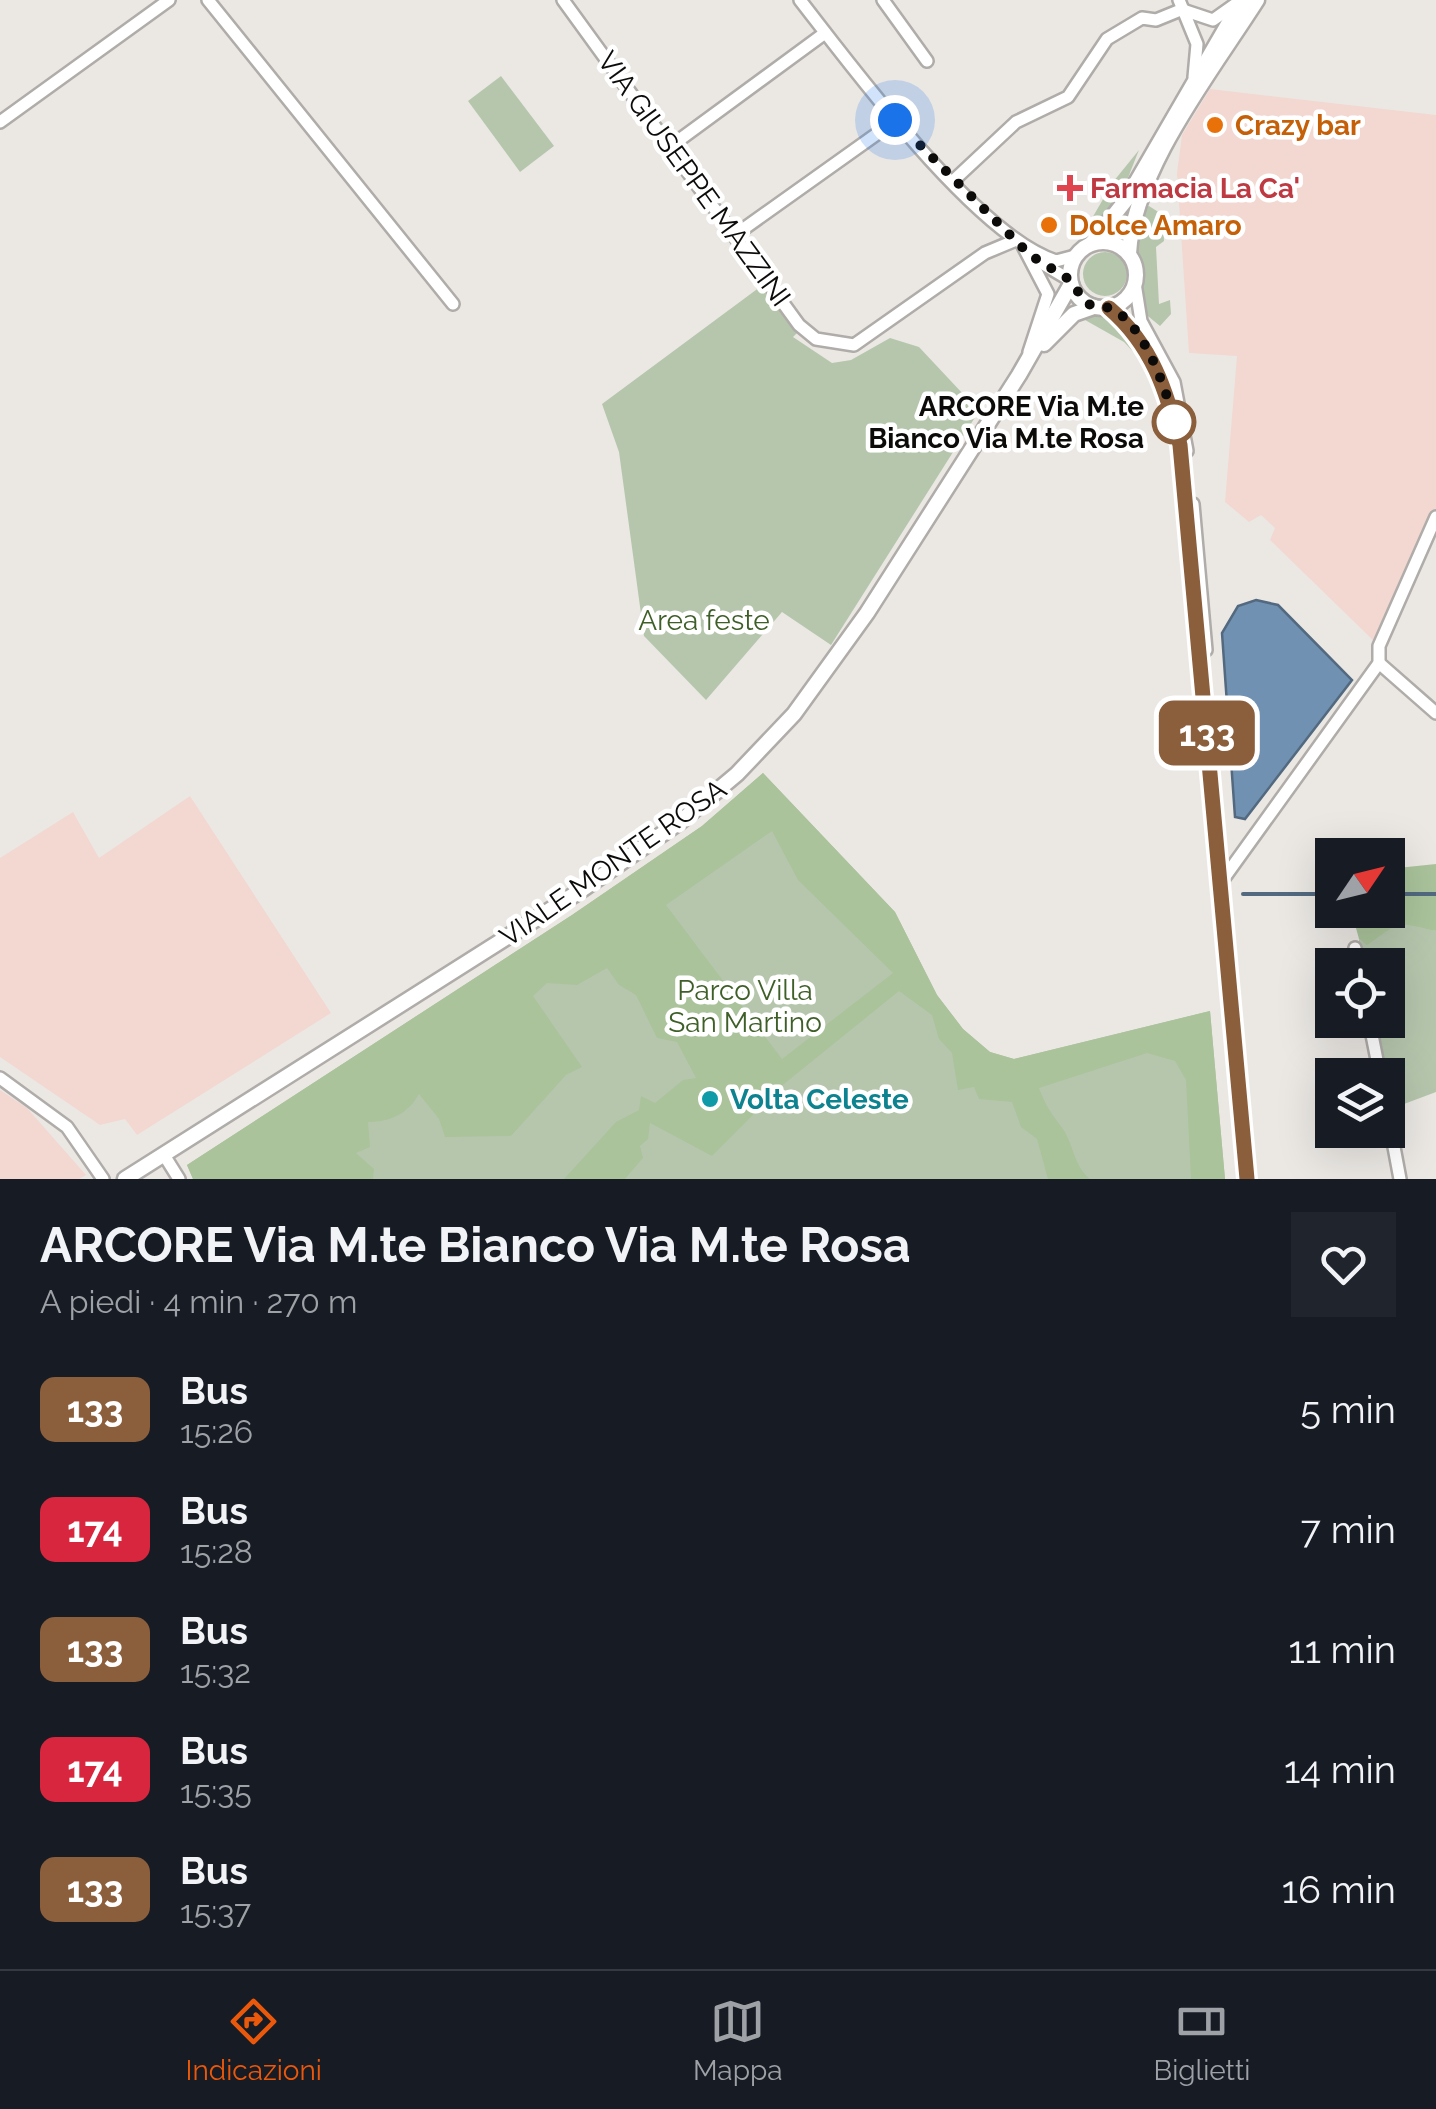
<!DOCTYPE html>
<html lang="it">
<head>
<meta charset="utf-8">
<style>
	:root { --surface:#171b24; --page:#20242c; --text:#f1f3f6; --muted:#9ea1a6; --line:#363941; --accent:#ea580c }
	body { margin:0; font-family:Raleway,sans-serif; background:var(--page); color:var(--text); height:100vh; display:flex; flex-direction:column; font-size:38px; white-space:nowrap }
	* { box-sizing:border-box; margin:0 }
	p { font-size:32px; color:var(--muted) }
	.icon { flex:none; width:55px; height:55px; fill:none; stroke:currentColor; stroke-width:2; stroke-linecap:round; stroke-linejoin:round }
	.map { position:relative; height:1179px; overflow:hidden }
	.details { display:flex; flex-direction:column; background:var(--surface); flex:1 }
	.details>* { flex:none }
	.badge { padding:0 20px; border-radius:15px; font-size:35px; line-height:65px }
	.needle { width:65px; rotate:55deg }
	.controls { position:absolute; left:1315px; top:838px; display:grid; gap:20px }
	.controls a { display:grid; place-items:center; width:90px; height:90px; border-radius:0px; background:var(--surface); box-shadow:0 10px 40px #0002; font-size:50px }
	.you { position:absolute; width:50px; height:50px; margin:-25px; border:8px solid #fff; border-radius:50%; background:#1a73e8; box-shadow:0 0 0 15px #1a73e833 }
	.map>.badge { position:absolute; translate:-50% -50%; box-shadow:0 0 0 5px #fff }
	.round { display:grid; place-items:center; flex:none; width:105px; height:105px; border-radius:0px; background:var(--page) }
	.overview { display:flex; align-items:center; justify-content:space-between; height:170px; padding:0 40px }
	h1 { font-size:48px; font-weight:700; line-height:75px }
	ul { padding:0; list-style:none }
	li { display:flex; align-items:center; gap:30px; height:120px; padding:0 40px }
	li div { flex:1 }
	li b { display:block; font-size:38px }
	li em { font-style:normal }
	li .badge { min-width:110px; font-weight:700; text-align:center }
	.tabs { display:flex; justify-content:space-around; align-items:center; height:140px; border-top:2px solid var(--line); background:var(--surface); font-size:28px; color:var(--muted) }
	.tabs a { display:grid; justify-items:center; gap:5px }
	.tabs .current { color:var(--accent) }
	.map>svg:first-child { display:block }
</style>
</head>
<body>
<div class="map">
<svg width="1436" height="1179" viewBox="0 0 1436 1179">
	<rect width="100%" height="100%" fill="#ebe8e4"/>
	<g fill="#f2d8d1">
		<polygon points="1210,89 1436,115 1436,517 1379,646 1270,540 1275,528 1261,515 1249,522 1225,502 1237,356 1189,353 1177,173 1182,135"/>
		<polygon points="190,796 331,1013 137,1135 125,1119 100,1125 0,1057 0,858 73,812 99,858"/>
		<polygon points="0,1090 27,1108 86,1175 79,1179 0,1179"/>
	</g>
	<g fill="#b6c6ad">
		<polygon points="501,76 554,146 520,172 468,101"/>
		<path d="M1139 150C1126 181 1114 226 1080 239L1113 182Z"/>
		<polygon points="1149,206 1163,215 1164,241 1156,247 1159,304 1170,300 1171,314 1160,326 1143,312 1144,273 1136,247 1143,208"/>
		<circle cx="1105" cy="274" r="22"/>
		<polygon points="764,284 800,330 793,337 832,363 851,360 890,338 919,347 979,411 831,645 782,612 706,700 644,636 619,452 602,404"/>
		<path d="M1092 311C1118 313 1130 335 1145 355L1140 359 1124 342 1078 316Z"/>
		<polygon points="763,773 895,912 937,995 963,1029 990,1052 1014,1059 1210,1011 1225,1179 193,1179 187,1165 572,915 702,826"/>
		<polygon points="1410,922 1436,931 1436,1092 1388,1110 1388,1075 1380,1075 1369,1020 1388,1020 1388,965 1359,965 1359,939 1367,944 1394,923"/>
	</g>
	<g fill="#aac39b" fill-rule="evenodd">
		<path d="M763 773 895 912 937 995 963 1029 990 1052 1014 1059 1210 1011 1225 1179H1191L1186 1080 1175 1061 1147 1053 1039 1088C1046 1107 1052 1114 1063 1129 1074 1146 1074 1166 1090 1179H1048L1037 1139 1021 1127 1012 1102 979 1099 974 1087 958 1090 952 1053 939 1039 932 1015 899 991 784 1084 712 1156 650 1123 648 1139 640 1146 643 1158 625 1179H564L616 1122 639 1110 641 1096 655 1103 683 1080 696 1078 677 1042 657 1038 636 995 619 985 607 968 577 985 547 983 533 996 582 1067 566 1075 511 1136 445 1137 439 1119 419 1094C408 1114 390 1122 368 1122L370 1147 356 1153 374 1169 373 1179H193L187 1165 572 915 702 826ZM772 831 798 880 893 973 782 1059 666 905Z"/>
		<path d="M1436 864V931C1395 921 1401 921 1367 945L1359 939 1351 910H1388V869Z"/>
	</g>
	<polygon fill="#7091b1" stroke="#52697f" stroke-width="2.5" points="1256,600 1278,605 1352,680 1245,819 1235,817 1222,633 1238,606"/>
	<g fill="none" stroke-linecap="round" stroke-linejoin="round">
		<g stroke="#52697f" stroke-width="4">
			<polyline points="1243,894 1332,894"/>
			<polyline points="1388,894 1436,894"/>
		</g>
		<defs>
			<g id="minor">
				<polyline points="208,0 453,304"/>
				<polyline points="563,0 799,325 816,339 854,345 985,253 1016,240"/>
				<path d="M800 0C853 68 976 235 1056 261L1075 256"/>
				<polyline points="883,0 927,61"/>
				<polyline points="1179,0 1197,44 1194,77"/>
				<polyline points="1183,10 1213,20 1237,3"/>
				<polyline points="0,122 169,0"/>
				<polyline points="671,146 825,33"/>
				<polyline points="953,181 1016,122 1068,97 1107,39 1142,18 1156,20 1183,9"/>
				<polyline points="735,235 895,121"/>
				<polyline points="1023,246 1048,294 1029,352"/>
				<polyline points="1033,258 1070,280"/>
				<polyline points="1135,283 1141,321 1174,382 1187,451"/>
				<path d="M1109 307C1152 344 1167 391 1179 445L1246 1179"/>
				<polyline points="1193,504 1206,650"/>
				<polyline points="1379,663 1436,713"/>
				<polyline points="1219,885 1379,663 1379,646 1436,517"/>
				<polyline points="1355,948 1359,965"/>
				<polyline points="1369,1020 1380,1075"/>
				<polyline points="0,1078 67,1127 103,1179"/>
				<polyline points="1388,1115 1400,1179"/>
				<polyline points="164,1155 179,1179"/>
			</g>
			<g id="major">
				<circle cx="1103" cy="275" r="33"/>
				<polyline points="1091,244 1126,200 1242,0"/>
				<path d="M1129 254C1133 170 1212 71 1257 0"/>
				<polyline points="1044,344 1074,314 1094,307"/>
				<polyline points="125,1179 580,891 681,821 737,774 794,714 867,613 1019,375 1071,284"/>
			</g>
		</defs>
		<use href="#minor" stroke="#afaca9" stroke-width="16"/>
		<use href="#major" stroke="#afaca9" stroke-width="19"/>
		<use href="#minor" stroke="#fff" stroke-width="11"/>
		<use href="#major" stroke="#fff" stroke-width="14"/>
	</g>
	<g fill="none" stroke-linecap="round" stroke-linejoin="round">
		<defs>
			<path id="line" d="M1109 308C1152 345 1167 391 1180 445L1247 1179"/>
		</defs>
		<use href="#line" stroke="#fff" stroke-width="22"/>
		<use href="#line" stroke="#8b5e3c" stroke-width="15"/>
		<path stroke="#0c0b0a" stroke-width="10" stroke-dasharray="0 18" d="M895 120 1030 255 1070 280 1086 303C1094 307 1101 305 1109 308 1143 320 1167 391 1174 422"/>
	</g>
	<g fill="#e8710a" stroke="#fff" stroke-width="4">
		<circle cx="1215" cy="125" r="10"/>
		<circle cx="1049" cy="225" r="10"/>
	</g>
	<path fill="#e0444e" stroke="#fff" stroke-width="4" d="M1065 173h10v10h10v10h-10v10h-10v-10h-10v-10h10z"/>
	<circle fill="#fff" stroke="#8b5e3c" stroke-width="5" cx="1174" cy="422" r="20"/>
	<circle fill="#0f9aa8" stroke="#fff" stroke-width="4" cx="710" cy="1099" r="10"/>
	<g text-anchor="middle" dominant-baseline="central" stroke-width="9" stroke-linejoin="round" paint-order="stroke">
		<g font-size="28" font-weight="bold" fill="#c56008" stroke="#fff" text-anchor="start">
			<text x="1235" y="125">Crazy bar</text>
			<text x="1069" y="225">Dolce Amaro</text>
		</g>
		<g font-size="28" fill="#0c0b0a" stroke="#fff">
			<text transform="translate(694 179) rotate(54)">VIA GIUSEPPE MAZZINI</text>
			<text transform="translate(613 863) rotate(-35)">VIALE MONTE ROSA</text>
		</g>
		<g font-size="28" font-weight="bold" fill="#be3a42" stroke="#fff" text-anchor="start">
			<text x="1090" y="188">Farmacia La Ca'</text>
		</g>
		<g font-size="28" font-weight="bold" fill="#0c0b0a" stroke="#fff" text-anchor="end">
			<text x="1144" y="406">ARCORE Via M.te<tspan x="1144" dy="32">Bianco Via M.te Rosa</tspan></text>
		</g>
		<g font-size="28" fill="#3f5f28" stroke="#fff">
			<text x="704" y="620">Area feste</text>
			<text x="745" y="990">Parco Villa<tspan x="745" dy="32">San Martino</tspan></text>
		</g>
		<g font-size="28" font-weight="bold" fill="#0d838f" stroke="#fff" text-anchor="start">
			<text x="730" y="1099">Volta Celeste</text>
		</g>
	</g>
</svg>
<div class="controls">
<a><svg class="needle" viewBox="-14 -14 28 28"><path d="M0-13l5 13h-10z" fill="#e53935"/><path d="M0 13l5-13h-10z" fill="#9ea1a6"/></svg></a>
<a><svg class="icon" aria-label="locate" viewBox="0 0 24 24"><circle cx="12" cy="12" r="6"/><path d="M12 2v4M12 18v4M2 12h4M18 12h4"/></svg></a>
<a><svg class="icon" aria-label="layers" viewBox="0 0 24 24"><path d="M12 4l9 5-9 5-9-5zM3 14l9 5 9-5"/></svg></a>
</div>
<div class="you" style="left:895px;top:120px"></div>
<b class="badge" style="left:1207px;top:733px;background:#8b5e3c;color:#fff">133</b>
</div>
<section class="details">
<div class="overview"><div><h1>ARCORE Via M.te Bianco Via M.te Rosa</h1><p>A piedi · 4 min · 270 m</p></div><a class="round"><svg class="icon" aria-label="heart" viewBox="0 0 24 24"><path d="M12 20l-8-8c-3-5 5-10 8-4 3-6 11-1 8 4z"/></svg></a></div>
<ul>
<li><span class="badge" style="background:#8b5e3c;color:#fff">133</span><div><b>Bus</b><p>15:26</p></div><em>5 min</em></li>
<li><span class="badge" style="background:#d7263d;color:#fff">174</span><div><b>Bus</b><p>15:28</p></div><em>7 min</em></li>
<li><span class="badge" style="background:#8b5e3c;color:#fff">133</span><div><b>Bus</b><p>15:32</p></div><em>11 min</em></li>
<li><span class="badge" style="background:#d7263d;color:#fff">174</span><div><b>Bus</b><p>15:35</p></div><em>14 min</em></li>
<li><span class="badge" style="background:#8b5e3c;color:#fff">133</span><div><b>Bus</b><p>15:37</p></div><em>16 min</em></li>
</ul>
</section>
<nav class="tabs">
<a class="current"><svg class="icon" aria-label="directions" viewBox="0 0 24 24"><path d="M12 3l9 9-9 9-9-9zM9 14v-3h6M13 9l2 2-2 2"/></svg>Indicazioni</a>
<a><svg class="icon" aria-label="map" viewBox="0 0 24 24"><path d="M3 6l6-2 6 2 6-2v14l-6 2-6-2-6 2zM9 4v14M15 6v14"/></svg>Mappa</a>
<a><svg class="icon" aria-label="tickets" viewBox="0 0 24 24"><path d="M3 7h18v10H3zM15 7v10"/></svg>Biglietti</a>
</nav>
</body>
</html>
